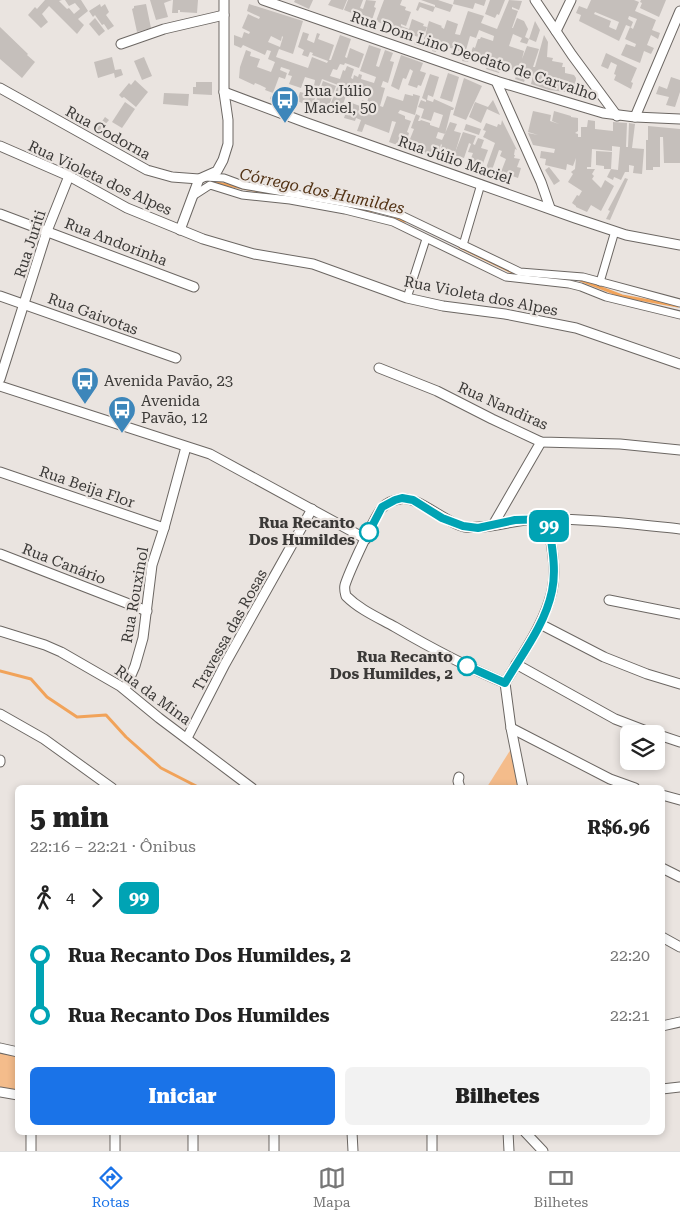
<!DOCTYPE html>
<html lang="pt">
<head>
<meta charset="utf-8">
<style>
	:root { --surface:#fff; --page:#f2f2f2; --text:#222; --muted:#767676; --line:#e0e0e0; --accent:#1a73e8 }
	body { margin:0; font-family:"Roboto Serif",serif; background:var(--page); color:var(--text); height:100vh; display:flex; flex-direction:column; font-size:19px; white-space:nowrap }
	* { box-sizing:border-box; margin:0 }
	p { font-size:16px; color:var(--muted) }
	.icon { flex:none; width:28px; height:28px; fill:none; stroke:currentColor; stroke-width:2; stroke-linecap:round; stroke-linejoin:round }
	.map { position:relative; flex:1; overflow:hidden }
	.side { position:absolute; left:15px; top:785px; width:650px; height:350px; display:flex; flex-direction:column; background:var(--surface); border-radius:8px; box-shadow:0 2px 8px #0003 }
	.side>* { flex:none }
	.badge { padding:0 10px; border-radius:8px; font-size:18px; line-height:32px }
	.fabs { position:absolute; left:620px; top:725px; display:grid; gap:10px }
	.fabs a { display:grid; place-items:center; width:45px; height:45px; border-radius:8px; background:var(--surface); box-shadow:0 2px 8px #0003; font-size:25px }
	.map>.badge { position:absolute; translate:-50% -50%; box-shadow:0 0 0 2px #fff }
	.legs { display:flex; align-items:center; gap:8px; height:55px; padding:0 15px; font-size:16px }
	.legs p { margin-inline-start:auto }
	.overview { display:flex; align-items:center; justify-content:space-between; height:85px; padding:0 15px }
	h1 { font-size:28px; font-weight:800; line-height:38px }
	.primary-button { display:flex; gap:10px; margin-top:auto; padding:10px 15px }
	.primary-button a { flex:1; height:58px; border-radius:8px; background:var(--accent); color:#fff; font-size:20px; font-weight:800; line-height:58px; text-align:center }
	.primary-button a+a { background:var(--page); color:var(--text) }
	ul { padding:0 15px; list-style:none }
	li { display:flex; align-items:center; gap:18px; height:60px; font-size:19px }
	li i { display:grid; place-items:center; width:8px; height:100%; margin:0 6px; background:currentColor }
	li i::after { content:''; width:12px; height:12px; margin:-6px; border:4px solid; border-radius:50%; background:var(--surface) }
	li p { margin-inline-start:auto }
	li:first-child i { background:linear-gradient(#0000 50%,currentColor 0) }
	li:last-child i { background:linear-gradient(currentColor 50%,#0000 0) }
	.menu { display:flex; justify-content:space-around; align-items:center; height:70px; border-top:1px solid var(--line); background:var(--surface); font-size:14px; color:var(--muted) }
	.menu a { display:grid; justify-items:center; gap:2px }
	.menu .active { color:var(--accent) }
	.map>svg:first-child { display:block }
</style>
</head>
<body>
<div class="map">
<svg width="680" height="1151" viewBox="0 0 680 1151">
	<rect width="100%" height="100%" fill="#eae4e0"/>
	<g fill="#f4bc8b">
		<polygon points="511,749 518,787 487,787"/>
		<polygon points="0,1051 17,1055 17,1090 0,1088"/>
	</g>
	<g fill="none" stroke-linecap="round" stroke-linejoin="round">
		<g stroke="#f1a35a" stroke-width="3">
			<polyline points="212,182 290,197"/>
			<polyline points="309,200 335,204"/>
			<polyline points="358,208 374,211"/>
			<polyline points="392,216 405,221"/>
			<polyline points="460,247 520,276"/>
			<polyline points="538,277 555,278"/>
			<polyline points="578,279 622,296 678,306"/>
			<polyline points="0,671 31,679 47,697 77,717 106,715 126,737 161,768 200,788"/>
		</g>
	</g>
	<g fill="#c5bfbb" fill-rule="evenodd">
		<polygon points="45,0 62,0 59,1 67,9 69,8 74,14 80,9 75,3 69,6 65,0 81,0 88,11 78,19 84,25 77,34 49,6 42,14 48,22 41,28 28,15 35,7 37,9"/>
		<polygon points="150,0 172,0 164,3 168,17 156,20"/>
		<polygon points="173,0 198,0 197,13 180,12 180,10 178,10 178,13 172,13"/>
		<polygon points="295,0 313,0 309,9 294,2"/>
		<polygon points="331,0 347,0 343,10 328,5"/>
		<polygon points="348,0 363,0 360,8 363,9 366,0 376,1 374,7 376,8 372,20 376,21 373,30 363,26 366,20 362,17 344,10"/>
		<polygon points="384,0 402,0 400,5 406,7 405,10 411,12 406,26 401,24 401,26 409,29 412,19 424,24 423,26 427,27 420,46 414,44 418,37 407,33 406,37 402,35 401,39 390,34 392,28 376,21"/>
		<polygon points="421,0 438,0 453,5 450,12 435,7 433,12 420,7 418,11 416,10 419,2 435,7 435,5"/>
		<polygon points="454,0 486,0 484,6 475,3 473,9 453,4"/>
		<polygon points="490,0 505,0 499,15 497,14 495,18 485,14"/>
		<path d="M509 0 522 1 519 10 512 7V9L518 11 512 28H513L517 18 524 21 528 29 525 37 529 39 535 21 540 30 536 42 529 39 527 44 520 42 522 38 513 34 509 46 524 51 522 59 527 46 539 49 533 67H535L544 35 548 42 547 57 553 58 552 61 563 63 562 67H565V73L574 75 576 78 575 90H567L566 92 549 90 531 84 533 76 527 74 524 82 515 79 518 72 502 66 499 73 486 69 489 62 470 56 468 62 462 61 465 53 439 44 436 52 432 51 435 43 424 39 429 21 442 26 441 27 444 29 447 20 458 24 455 34 460 35 468 11 484 16 481 23 497 29ZM479 30 494 36 493 41 481 37 480 39H478L475 48 473 47 471 52 466 50 470 36 476 38Z"/>
		<path d="M591 0H634L639 2 635 11 656 20 652 30 660 33 658 39 651 35 647 45 654 48 651 54 644 51 640 63 621 55 626 44 635 47 636 44 625 39 630 27 633 29 637 19 629 16 628 19 633 22 631 27 626 25 619 41 579 21 581 15 576 13 579 6 587 9ZM595 12 619 22 616 30 609 27 611 21 594 14Z"/>
		<polygon points="641,0 666,0 659,17 640,8 642,3 640,2"/>
		<polygon points="100,4 101,7 105,4 109,12 106,15 114,26 108,30 104,24 102,25 95,15 93,17 89,11"/>
		<polygon points="146,4 151,28 137,32 132,9 134,8 134,6"/>
		<path d="M249 4 303 21 293 54 279 49 276 57 308 68 312 57 327 63 328 61 312 55 313 53 310 52 308 57 302 55 304 50 298 47 303 32 309 34 307 40 314 43 317 33 320 34 318 39 334 45 329 60H331L340 35 351 39 345 57 347 58 350 48 364 54 359 68 345 63 344 65 340 64 337 70 333 69 330 76 340 79 343 70 345 71 347 66 354 69 351 78 353 79 354 75 358 77 359 74 362 75 361 79 374 83 376 77 360 71 369 45 381 49 376 66 379 67 385 50 393 53 390 61 394 62 388 83 383 81 381 87 385 88 380 106 383 107 387 96 403 101 405 94 413 96V94L420 96 415 115 400 110 398 113 405 116V119L411 121 407 132 409 133 407 140 400 137 397 145 389 142 396 122 392 121 389 133 365 124 362 132 357 131 361 120 356 118 355 121 344 118 349 102 360 106 362 100 367 102 371 90 356 85 351 98 346 96 342 107 331 103 338 85 322 79 312 107 297 101 300 92 304 93 307 84 314 86 315 80 305 77 301 88 289 84 292 76 288 75 290 70 281 67 280 70 287 73 285 79 279 77 273 93 265 90 266 88 260 85 255 83 254 85 239 78 240 67 246 50 251 52 250 56 260 59 257 67 271 72 275 62 268 59 271 51 267 50 265 55 243 45 241 48 234 45V35L242 38 244 32 249 34 250 32 242 28 248 14 259 19 260 17 247 11ZM271 36 281 41 282 36 283 37 280 47 268 42Z"/>
		<polygon points="95,18 105,31 99,36 89,24"/>
		<polygon points="0,27 28,54 27,55 35,62 22,78 0,59"/>
		<polygon points="606,53 637,68 631,82 633,83 631,89 614,80 616,75 614,74 617,65 611,62 608,69 601,66"/>
		<polygon points="401,55 423,63 420,71 426,73 421,86 418,85 417,88 408,85 413,71 410,69 406,79 403,78 399,90 391,86"/>
		<polygon points="112,57 115,70 121,69 123,75 115,78 114,73 98,78 94,62"/>
		<polygon points="144,57 152,76 142,80 134,61"/>
		<polygon points="448,73 459,77 452,102 440,98"/>
		<polygon points="430,74 439,77 433,97 428,95 427,100 433,102 434,99 454,108 453,110 451,110 445,134 438,132 436,138 442,140 450,122 457,124 454,131 461,133 452,163 444,160 447,153 440,151 442,145 441,144 437,158 405,146 407,138 410,139 414,129 411,128 416,114 420,116 418,121 420,121 421,120 430,123 430,125 439,128 443,115 434,112 431,121 421,118 424,109 418,107 421,100 426,102 426,100 422,98"/>
		<polygon points="671,77 680,80 680,92 675,107 666,105 669,97 656,94 659,86 667,89"/>
		<polygon points="464,78 482,86 466,120 453,115"/>
		<polygon points="135,80 148,92 136,107 124,97 122,98 119,95 129,83 131,85"/>
		<polygon points="323,81 336,86 327,111 314,107"/>
		<polygon points="196,82 212,82 212,95 193,94 193,87 196,87"/>
		<polygon points="275,91 282,93 279,102 270,99 271,96 273,97"/>
		<polygon points="164,93 189,94 188,106 163,104"/>
		<polygon points="493,100 500,115 487,109 481,123 469,117 475,102 488,107"/>
		<polygon points="125,102 135,109 122,128 112,122"/>
		<polygon points="533,111 551,115 550,121 559,124 552,121 554,111 571,116 571,117 578,118 578,131 575,133 578,134 578,137 581,137 581,127 587,127 588,120 595,121 595,129 613,131 613,122 627,123 626,147 628,147 629,123 635,124 632,148 644,149 642,174 633,173 634,166 629,165 629,172 625,172 621,180 614,177 613,180 607,177 611,169 618,170 620,147 612,146 612,151 592,149 591,167 587,167 587,169 595,169 592,174 594,176 592,179 601,188 605,180 614,186 601,211 591,205 587,212 576,207 576,206 572,203 577,195 579,196 582,191 568,182 573,174 571,172 575,169 576,158 573,166 567,164 566,170 545,165 546,159 540,158 541,151 554,153 555,149 533,145 528,133 538,135 528,132"/>
		<polygon points="105,117 109,120 99,132 96,130"/>
		<polygon points="502,120 517,150 515,149 514,155 515,155 514,158 520,159 517,167 521,168 518,178 501,172 506,159 500,156 502,151 499,150 492,170 486,168 495,143 483,137 486,131 483,130 486,123 497,127 498,124 501,125"/>
		<polygon points="466,124 481,129 479,135 464,130"/>
		<polygon points="648,126 680,129 680,163 664,163 663,137 660,137 660,167 653,167 653,170 646,170 646,140 648,140"/>
		<polygon points="463,132 476,136 473,144 475,145 478,138 484,140 481,148 488,150 482,166 470,161 473,153 468,152 471,144 469,143 464,158 454,155"/>
		<polygon points="596,151 612,152 611,169 604,169 604,166 596,165"/>
		<polygon points="549,167 560,181 554,185 545,170"/>
		<polygon points="625,178 628,179 610,220 606,219 610,211 608,210"/>
	</g>
	<g fill="none" stroke-linecap="round" stroke-linejoin="round">
		<defs>
			<g id="pedestrian">
				<polyline points="204,177 224,178 243,185 370,207 401,215 520,272 583,277 680,303"/>
				<polyline points="193,196 210,185 242,195 290,200 345,210 393,222 506,277 569,284 581,287 606,297 680,315"/>
				<polyline points="463,245 481,184"/>
				<polyline points="600,282 615,231"/>
				<polyline points="407,298 426,239"/>
			</g>
			<g id="minor">
				<polyline points="263,0 496,81 603,113 635,117 680,119"/>
				<polyline points="535,0 572,55 617,116"/>
				<polyline points="556,31 571,0"/>
				<polyline points="121,44 164,29 224,15"/>
				<polyline points="496,81 541,182 550,208"/>
				<polyline points="0,88 147,170 172,177 199,179 217,171 223,160 228,144 228,120 224,92 224,0"/>
				<polyline points="224,92 307,123 575,218 626,235 680,245"/>
				<polyline points="635,117 680,11"/>
				<polyline points="0,146 69,176 127,208 203,239 254,254 313,264 407,298 443,306 505,314 576,328 680,364"/>
				<polyline points="0,214 194,287"/>
				<polyline points="180,230 199,179"/>
				<polyline points="0,296 176,358"/>
				<polyline points="379,368 437,391 492,419 541,442 620,444 680,450"/>
				<polyline points="0,379 47,231 69,176"/>
				<polyline points="0,386 210,454 366,539"/>
				<polyline points="0,472 164,528"/>
				<polyline points="493,525 541,442"/>
				<polyline points="0,554 147,611"/>
				<polyline points="609,600 680,614"/>
				<polyline points="544,626 604,657 647,674 680,684"/>
				<polyline points="0,631 45,645 61,652 120,686 159,718 252,788"/>
				<polyline points="516,664 615,719 654,734"/>
				<path d="M505 683C467 667 431 648 395 627 379 618 360 610 346 596 345 592 344 589 345 585 348 575 376 512 383 507 387 503 394 500 400 499 417 495 445 523 465 527 486 530 513 520 536 519 584 518 632 524 680 529"/>
				<path d="M505 683C522 654 544 625 552 591 557 568 551 542 547 519"/>
				<polyline points="505,683 511,728 523,788"/>
				<polyline points="125,689 135,666 143,638 152,565 164,528 186,447"/>
				<polyline points="0,714 44,739 112,788"/>
				<polyline points="511,728 610,779 635,788"/>
				<polyline points="656,734 680,742"/>
				<polyline points="187,738 225,664 312,509"/>
				<polyline points="0,762 0,760"/>
				<polyline points="459,777 458,781 460,788"/>
				<polyline points="662,795 680,800"/>
				<polyline points="662,868 680,877"/>
				<polyline points="662,937 680,947"/>
				<polyline points="662,1026 680,1022"/>
				<polyline points="0,1048 18,1052"/>
				<polyline points="662,1089 680,1087"/>
				<polyline points="0,1092 18,1095"/>
				<polyline points="31,1132 31,1151"/>
				<polyline points="193,1132 193,1151"/>
				<polyline points="352,1132 353,1151"/>
				<polyline points="432,1132 432,1151"/>
				<polyline points="508,1132 509,1151"/>
				<polyline points="525,1132 543,1151"/>
				<polyline points="115,1151 115,1132"/>
				<polyline points="274,1151 274,1132"/>
			</g>
		</defs>
		<use href="#pedestrian" stroke="#6c6763" stroke-width="9"/>
		<use href="#minor" stroke="#6c6763" stroke-width="11"/>
		<use href="#pedestrian" stroke="#fff" stroke-width="7"/>
		<use href="#minor" stroke="#fff" stroke-width="9"/>
	</g>
	<g fill="none" stroke-linecap="round" stroke-linejoin="round">
		<defs>
			<path id="line-1" d="M369 532 382 507 395 500 402 498 413 500 442 518 463 526 478 528 515 520 548 519C551 542 557 568 552 591 545 625 522 654 505 683L467 666"/>
		</defs>
		<use href="#line-1" stroke="#fff" stroke-width="11"/>
		<use href="#line-1" stroke="#00a3b4" stroke-width="8"/>
	</g>
	<defs>
		<symbol id="bus-pin" viewBox="-11 -11 22 30"><path d="M0 17L-7.5 6A9.5 9.5 0 1 1 7.5 6Z" fill="#3d86ba" stroke="#eae4e0"/><path d="M-5-6H5V4H4V6H2V4H-2V6H-4V4H-5ZM-3.5-4V0h7V-4ZM-3.5 1.2v1.5H-2V1.2ZM2 1.2v1.5H3.5V1.2Z" fill="#fff"/></symbol>
	</defs>
	<g fill-rule="evenodd">
		<use href="#bus-pin" x="269" y="84" width="32" height="43"/>
		<use href="#bus-pin" x="69" y="365" width="32" height="43"/>
		<use href="#bus-pin" x="106" y="394" width="32" height="43"/>
	</g>
	<g fill="#fff" stroke="#00a3b4" stroke-width="2.5">
		<circle cx="369" cy="532" r="9"/>
		<circle cx="467" cy="666" r="9"/>
	</g>
	<g text-anchor="middle" dominant-baseline="central" stroke-width="4.5" stroke-linejoin="round" paint-order="stroke">
		<g font-size="15" fill="#3b3937" stroke="#eae4e0">
			<text transform="translate(474 56) rotate(18)">Rua Dom Lino Deodato de Carvalho</text>
			<text transform="translate(108 133) rotate(29)">Rua Codorna</text>
			<text transform="translate(455 160) rotate(19)">Rua Júlio Maciel</text>
			<text transform="translate(100 178) rotate(25)">Rua Violeta dos Alpes</text>
			<text transform="translate(116 242) rotate(21)">Rua Andorinha</text>
			<text transform="translate(30 244) rotate(-72)">Rua Juriti</text>
			<text transform="translate(481 296) rotate(11)">Rua Violeta dos Alpes</text>
			<text transform="translate(93 314) rotate(20)">Rua Gaivotas</text>
			<text transform="translate(503 406) rotate(24)">Rua Nandiras</text>
			<text transform="translate(87 487) rotate(19)">Rua Beija Flor</text>
			<text transform="translate(64 564) rotate(21)">Rua Canário</text>
			<text transform="translate(135 595) rotate(-80)">Rua Rouxinol</text>
			<text transform="translate(230 630) rotate(-61)">Travessa das Rosas</text>
			<text transform="translate(153 695) rotate(36)">Rua da Mina</text>
		</g>
		<g font-size="15" fill="#3b3937" stroke="#eae4e0" text-anchor="start">
			<text x="304" y="91">Rua Júlio<tspan x="304" dy="17">Maciel, 50</tspan></text>
			<text x="104" y="381">Avenida Pavão, 23</text>
			<text x="141" y="401">Avenida<tspan x="141" dy="17">Pavão, 12</tspan></text>
		</g>
		<g font-size="15" font-weight="bold" fill="#3b3937" stroke="#eae4e0" text-anchor="end">
			<text x="355" y="523">Rua Recanto<tspan x="355" dy="17">Dos Humildes</tspan></text>
			<text x="453" y="657">Rua Recanto<tspan x="453" dy="17">Dos Humildes, 2</tspan></text>
		</g>
		<g font-size="16" font-style="italic" fill="#523214" stroke="#eae4e0">
			<text transform="translate(322 191) rotate(12)">Córrego dos Humildes</text>
		</g>
	</g>
</svg>
<div class="fabs">
<a><svg class="icon" aria-label="layers" viewBox="0 0 24 24"><path d="M12 4l9 5-9 5-9-5zM3 14l9 5 9-5"/></svg></a>
</div>
<b class="badge" style="left:549px;top:526px;background:#00a3b4;color:#fff">99</b>
<section class="side">
<div class="overview"><div><h1>5 min</h1><p>22:16 – 22:21 · Ônibus</p></div><b>R$6.96</b></div>
<div class="legs"><svg class="icon" aria-label="walk" viewBox="0 0 24 24"><circle cx="13" cy="4" r="2"/><path d="M13 8l-2 6 4 7M11 14l-3 7M7 12l3-4h3l4 4"/></svg>4<svg class="icon" aria-label="forward" viewBox="0 0 24 24"><path d="M9 5l7 7-7 7"/></svg><b class="badge" style="background:#00a3b4;color:#fff">99</b></div>
<ul>
<li><i style="color:#00a3b4"></i><b>Rua Recanto Dos Humildes, 2</b><p>22:20</p></li>
<li><i style="color:#00a3b4"></i><b>Rua Recanto Dos Humildes</b><p>22:21</p></li>
</ul>
<div class="primary-button"><a>Iniciar</a><a>Bilhetes</a></div>
</section>
</div>
<nav class="menu">
<a class="active"><svg class="icon" aria-label="directions" viewBox="0 0 24 24"><path d="M12 3l9 9-9 9-9-9zM9 14v-3h6M13 9l2 2-2 2"/></svg>Rotas</a>
<a><svg class="icon" aria-label="map" viewBox="0 0 24 24"><path d="M3 6l6-2 6 2 6-2v14l-6 2-6-2-6 2zM9 4v14M15 6v14"/></svg>Mapa</a>
<a><svg class="icon" aria-label="tickets" viewBox="0 0 24 24"><path d="M3 7h18v10H3zM15 7v10"/></svg>Bilhetes</a>
</nav>
</body>
</html>
